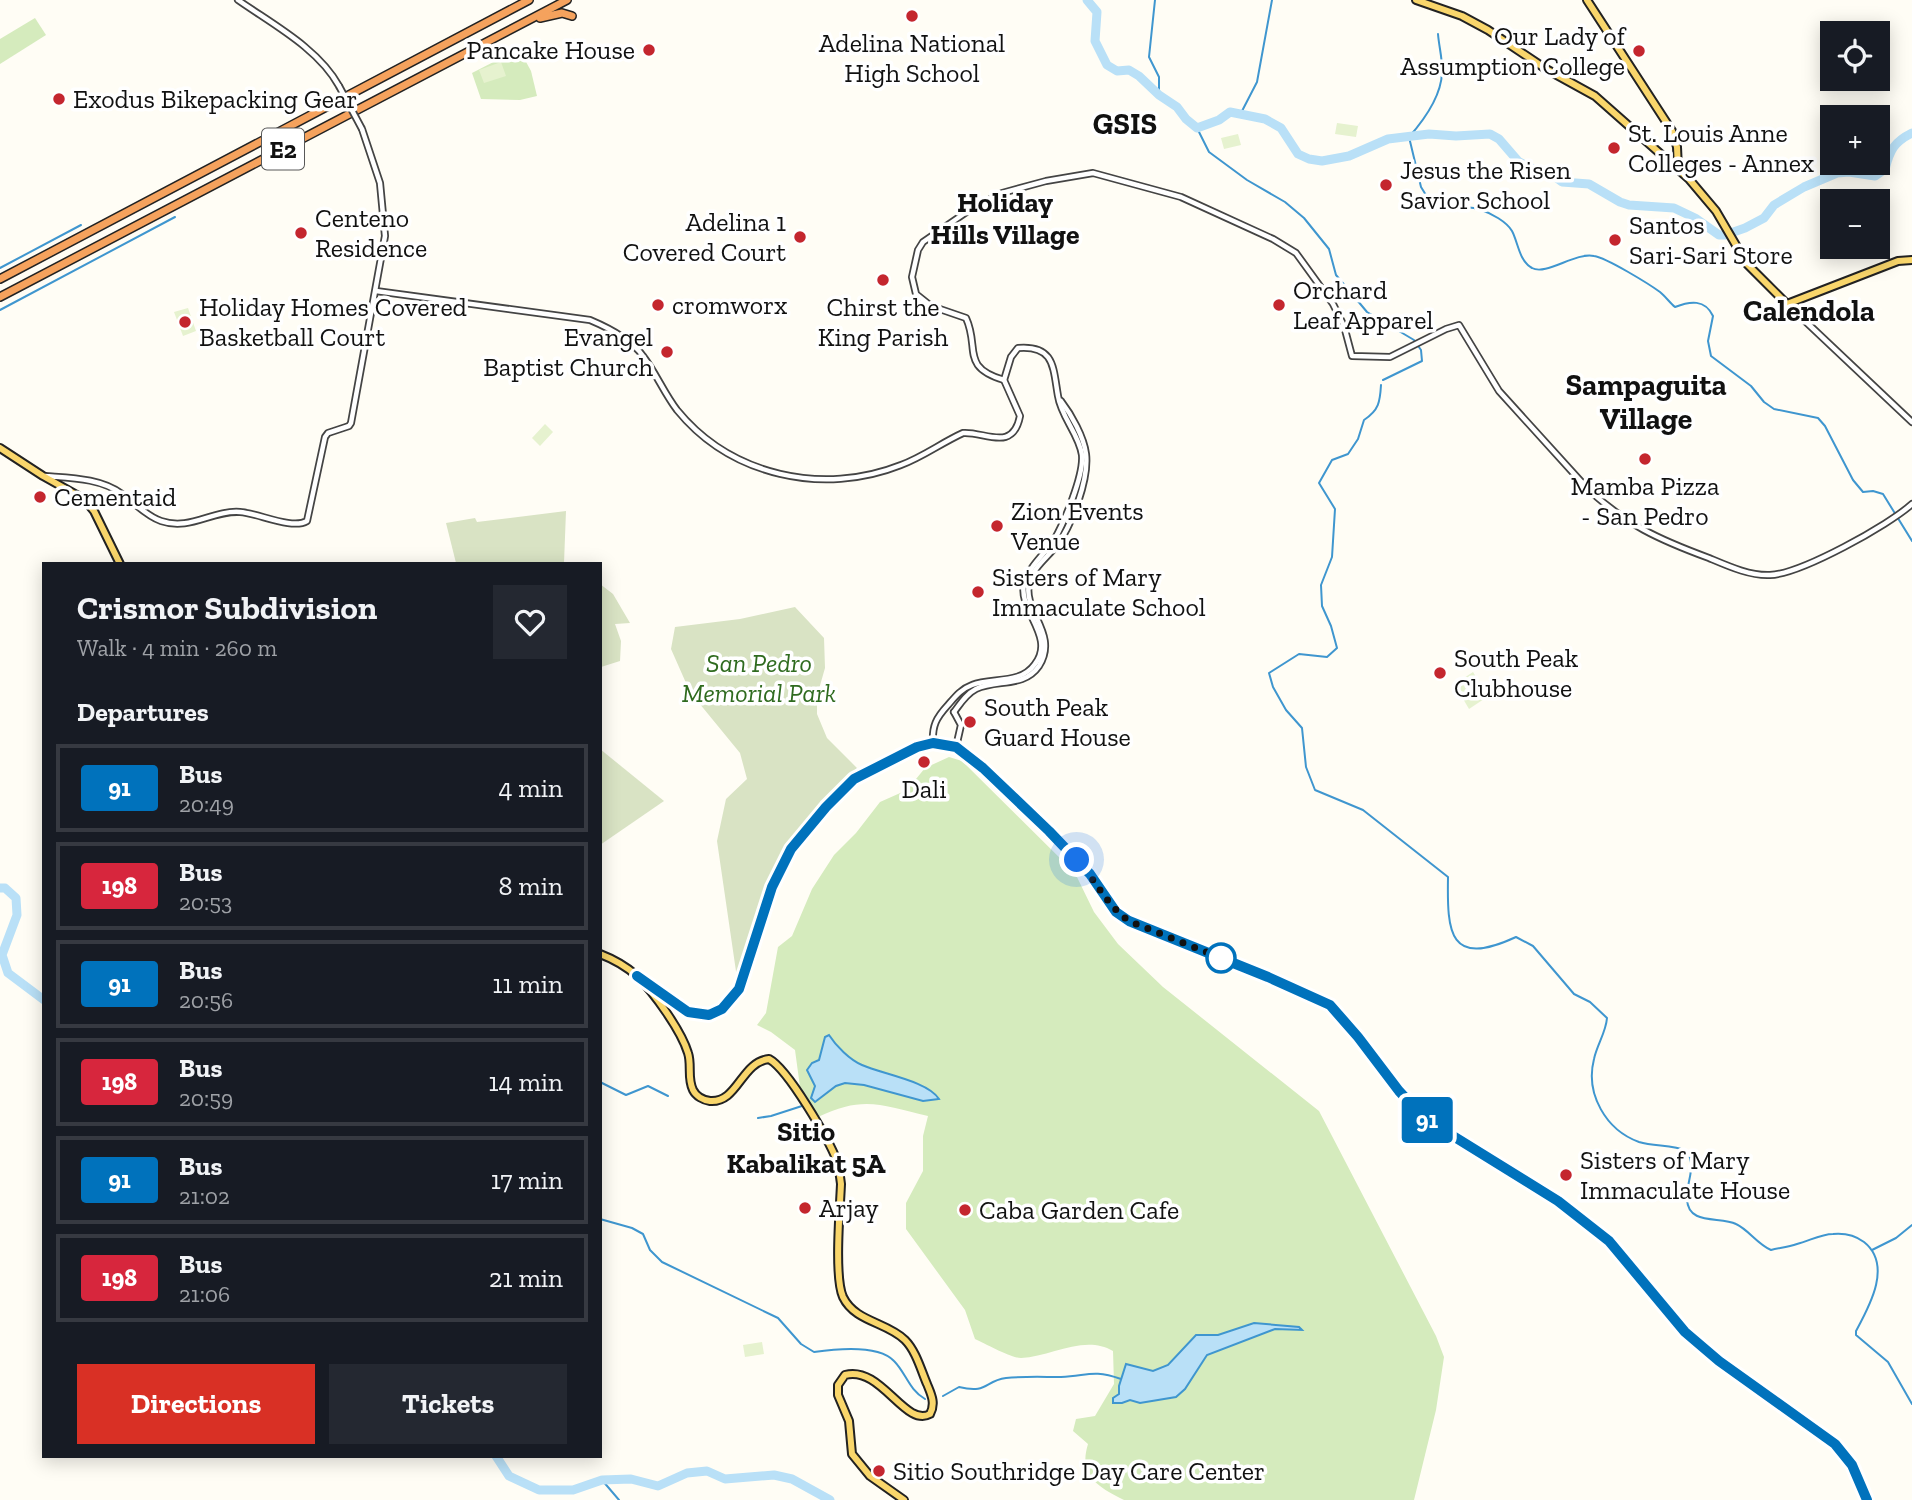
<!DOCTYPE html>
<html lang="en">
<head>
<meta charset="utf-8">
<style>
	:root { --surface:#171b24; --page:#242831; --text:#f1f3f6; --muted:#9ea1a6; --line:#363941; --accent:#d93025 }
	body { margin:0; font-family:"Zilla Slab",serif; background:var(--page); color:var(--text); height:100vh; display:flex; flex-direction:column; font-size:26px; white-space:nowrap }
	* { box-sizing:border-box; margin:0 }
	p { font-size:23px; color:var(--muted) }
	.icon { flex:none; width:38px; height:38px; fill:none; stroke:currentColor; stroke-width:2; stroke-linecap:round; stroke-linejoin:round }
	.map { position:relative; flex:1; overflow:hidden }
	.details { position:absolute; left:42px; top:562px; width:560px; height:896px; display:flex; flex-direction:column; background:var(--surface); border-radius:0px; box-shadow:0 4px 18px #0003 }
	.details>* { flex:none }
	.badge { padding:0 14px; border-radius:5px; font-size:24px; line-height:46px }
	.fabs { position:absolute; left:1820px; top:21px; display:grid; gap:14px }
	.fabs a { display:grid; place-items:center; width:70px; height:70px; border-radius:0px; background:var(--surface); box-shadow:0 4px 18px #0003; font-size:35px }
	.you { position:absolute; width:35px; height:35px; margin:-18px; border:5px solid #fff; border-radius:50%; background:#1a73e8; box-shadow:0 0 0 10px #1a73e833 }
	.map>.badge { position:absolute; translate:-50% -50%; box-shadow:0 0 0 4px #fff }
	h2 { padding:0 35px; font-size:26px; line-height:63px }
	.round { display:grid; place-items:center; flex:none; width:74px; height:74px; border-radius:0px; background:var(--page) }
	.head { display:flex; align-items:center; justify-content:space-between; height:119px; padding:0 35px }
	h1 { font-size:33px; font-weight:800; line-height:52px }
	.primary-button { display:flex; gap:14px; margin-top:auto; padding:14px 35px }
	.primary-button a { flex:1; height:80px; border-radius:0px; background:var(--accent); color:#fff; font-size:28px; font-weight:800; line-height:80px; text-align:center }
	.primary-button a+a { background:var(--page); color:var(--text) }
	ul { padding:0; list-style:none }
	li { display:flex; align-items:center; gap:21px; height:88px; margin:0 14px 10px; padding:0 21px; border:4px solid var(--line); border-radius:0px }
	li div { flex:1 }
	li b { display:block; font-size:26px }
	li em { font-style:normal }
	li .badge { min-width:77px; font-weight:700; text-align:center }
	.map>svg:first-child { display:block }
</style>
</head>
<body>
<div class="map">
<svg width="1912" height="1500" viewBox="0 0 1912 1500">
	<rect width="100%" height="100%" fill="#fffdf5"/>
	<g fill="#d5ebbd">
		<polygon points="35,18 46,35 0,64 0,39"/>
		<polygon points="519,49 531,71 537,96 520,100 481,99 472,73"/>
		<path d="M949 757 962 761 1075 873 1094 912 1118 944 1163 987 1319 1111 1436 1336 1444 1357 1436 1410 1414 1500H1124C1098 1487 1078 1476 1088 1444L1073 1431 1076 1419 1095 1416 1114 1384 1113 1351C1084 1334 1051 1357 1021 1358 1011 1358 986 1344 975 1339L965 1310 906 1229V1203L923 1171V1136L928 1116C881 1105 864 1095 818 1117L800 1087 795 1050 771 1032 757 1025 766 1013 778 947 792 936 812 889 834 855 856 833 880 802 907 790 925 768Z"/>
	</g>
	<g fill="#d9e3c4">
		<polygon points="566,511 564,563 456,563 446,523 475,518 477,522"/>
		<polygon points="600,584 613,594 630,623 615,624 621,641 620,661 601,667"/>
		<polygon points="795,607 824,638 825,668 817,696 817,714 827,738 857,768 829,795 787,847 776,871 738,985 717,841 726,799 747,779 740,753 690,692 671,649 675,627 740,619"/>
		<polygon points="600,749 664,801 600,845"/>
	</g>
	<g fill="#e6f2cf">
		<polygon points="501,62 506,76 484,83 479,70"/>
		<polygon points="1337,123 1358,126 1356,137 1335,134"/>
		<polygon points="1238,134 1241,145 1224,149 1221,138"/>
		<polygon points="188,308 196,331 183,336 174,312"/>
		<polygon points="545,424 553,432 540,446 532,438"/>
		<polygon points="1473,672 1479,682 1459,696 1452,686"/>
		<polygon points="1479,686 1487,697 1469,709 1462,697"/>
		<polygon points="762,1342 764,1354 745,1357 743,1345"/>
	</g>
	<g fill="#b9e0f7" stroke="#3f96cf" stroke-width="2">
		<path d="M829 1035C836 1046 850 1060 862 1065 882 1074 928 1081 939 1099L923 1101 864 1085 845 1083 836 1086 815 1102 811 1098 815 1086 807 1070 812 1063 819 1060 825 1037Z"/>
		<polygon points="1254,1323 1299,1327 1302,1330 1275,1329 1207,1355 1185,1389 1176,1397 1140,1403 1130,1400 1122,1403 1113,1403 1113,1398 1119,1394 1119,1386 1126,1364 1153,1371 1168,1365 1196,1335 1218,1335"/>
	</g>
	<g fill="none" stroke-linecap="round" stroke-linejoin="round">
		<g stroke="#3f96cf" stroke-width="2">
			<polyline points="1155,0 1149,57 1159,77 1159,95"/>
			<path d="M1438 34C1439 47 1443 61 1442 73 1441 97 1424 120 1409 137L1421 187 1434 208C1452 212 1461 203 1481 210 1491 213 1507 222 1512 231 1518 242 1519 261 1532 268 1546 276 1575 252 1594 256 1607 258 1649 284 1660 292 1666 297 1670 303 1675 307 1690 301 1705 299 1713 316L1708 341 1711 356 1751 386 1764 402 1774 409 1818 418 1825 426 1853 480 1863 492 1873 491 1883 494 1912 541"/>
			<polyline points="1241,113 1257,82 1272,0"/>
			<polyline points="1197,128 1209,152 1247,180 1285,202 1304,218 1329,249 1336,275 1357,300 1367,312 1414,340 1421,350 1422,361 1383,380"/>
			<polyline points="0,268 81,225"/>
			<polyline points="0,310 175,217"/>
			<path d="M1381 385C1380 402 1379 410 1364 420L1358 439 1348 454 1332 460 1319 483 1335 509 1332 557 1321 585 1322 606 1331 626 1337 648 1327 657 1299 654 1269 673 1273 687 1286 710 1302 728 1306 767 1315 790 1363 810 1448 877C1447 933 1449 968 1516 937L1533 946 1574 994 1590 1002 1607 1018C1606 1032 1597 1045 1594 1059 1585 1094 1606 1130 1639 1142 1655 1147 1672 1144 1687 1151 1697 1168 1686 1181 1687 1199 1688 1226 1720 1216 1736 1224 1749 1230 1757 1244 1771 1250 1779 1248 1788 1247 1797 1244 1809 1241 1821 1234 1833 1234 1844 1233 1856 1236 1864 1242 1893 1265 1869 1307 1856 1331V1335L1888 1362 1912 1404"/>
			<polyline points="600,1082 626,1095 648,1086 668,1096"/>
			<polyline points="758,1118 771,1116 805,1105"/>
			<path d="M600 1219 632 1228 643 1234 650 1250 662 1262 778 1318 801 1344 814 1352C835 1349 878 1344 894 1361 906 1373 909 1390 925 1399"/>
			<polyline points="1872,1250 1896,1238 1912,1225"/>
			<path d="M943 1396 959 1387C988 1394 984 1381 1006 1378 1025 1376 1043 1377 1061 1377 1088 1376 1092 1369 1121 1379"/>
			<polyline points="602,1480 619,1500"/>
		</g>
		<g stroke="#b9e0f7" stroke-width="9">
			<path d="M1087 0 1097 12 1095 41 1107 65 1117 71 1129 70 1139 76 1159 95 1177 107 1186 119 1197 128 1219 120 1230 112 1265 119 1281 128 1298 154 1309 159 1322 161 1349 156 1388 139 1429 134 1456 136 1490 134 1499 139 1518 161 1528 167 1550 173 1562 182 1589 184 1620 202 1629 205 1674 208 1695 218 1719 235H1725L1745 228 1764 218 1774 205 1804 187 1837 173 1849 172 1875 176 1885 169C1890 150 1894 142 1912 133"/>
			<polyline points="0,888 5,888 16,898 17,915 2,955 8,973 44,1000"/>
			<polyline points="496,1456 509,1476 539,1490 573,1490 602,1480 631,1479 658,1486 687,1473 707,1471 725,1479 774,1475 792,1479 830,1500"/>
		</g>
		<defs>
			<g id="minor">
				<path d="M238 0C272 24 318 48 339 86"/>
				<path d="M376 291 590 320C609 328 631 339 643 356 656 373 664 393 677 410 731 476 823 496 901 465 923 457 941 443 963 433 984 431 1013 453 1020 416L1004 380 1011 357 1018 348C1055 345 1053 368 1058 396 1061 417 1079 434 1082 455 1084 475 1064 523 1054 540 1044 555 1029 566 1024 584 1018 611 1056 637 1035 664 1020 685 992 677 972 685 961 689 955 697 948 705 936 718 932 726 933 743"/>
				<polyline points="1787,304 1912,422"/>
				<path d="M1004 380C960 367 980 348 966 318L931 306 916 294 912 277 918 250 923 242 968 211 1002 193 1046 181 1093 173 1181 197 1273 239 1296 253 1333 304 1344 326 1352 356 1390 357 1446 329 1459 325 1499 391 1586 487C1624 524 1660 540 1709 558 1728 566 1750 576 1770 575 1801 574 1889 525 1912 504"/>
				<path d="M45 476C70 478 101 478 122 494 135 503 146 516 161 521 190 531 212 510 240 512 258 513 292 530 307 521L325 437 328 433 349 426 351 423 385 236 380 183 362 129"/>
				<path d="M954 712C960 704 966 694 976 689 997 679 1024 688 1039 666 1059 634 1023 612 1029 584 1033 567 1047 558 1057 545 1072 525 1089 479 1086 454 1084 437 1071 414 1061 401"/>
				<polyline points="954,712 961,725 956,747"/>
				<path d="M645 981C664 993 689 1024 714 1014 750 1000 764 898 783 862 796 839 833 792 855 778 867 770 880 765 893 758 914 748 935 737 958 749 975 757 989 774 1002 786 1032 814 1063 841 1089 873 1103 890 1110 908 1129 921L1267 977 1330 1005 1358 1037 1399 1092 1424 1118 1558 1201 1609 1241 1685 1332 1719 1361 1835 1444 1852 1465 1867 1500"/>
			</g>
			<g id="major">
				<polyline points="1416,0 1462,16 1488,30 1546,69 1595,96 1689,179 1716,211 1747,264 1787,304 1898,261 1912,260"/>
				<polyline points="1587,0 1672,131 1677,147 1678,169"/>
				<polyline points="0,448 43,476 84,499 94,511 120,564"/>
				<path d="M600 954C613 959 627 967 637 976 654 993 681 1030 688 1053 692 1065 687 1078 693 1090 696 1096 703 1100 710 1101 738 1103 741 1062 769 1059 788 1069 829 1140 837 1161 839 1169 840 1176 841 1184 840 1208 834 1277 843 1297 855 1322 887 1322 905 1340 916 1351 921 1370 927 1384 931 1394 936 1403 930 1414 905 1428 881 1365 845 1375L838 1385V1395L849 1421 852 1454 870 1476 904 1500"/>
			</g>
			<g id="highway">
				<polyline points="540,18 562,13 572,16"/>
				<polyline points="0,279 529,0"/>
				<polyline points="0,297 567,0"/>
			</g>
		</defs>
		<use href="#minor" stroke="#444" stroke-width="8"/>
		<use href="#major" stroke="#222" stroke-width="10"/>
		<use href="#highway" stroke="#222" stroke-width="10"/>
		<use href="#minor" stroke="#fff" stroke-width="4.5"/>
		<use href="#major" stroke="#f9d66b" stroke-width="6"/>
		<use href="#highway" stroke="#f5a25d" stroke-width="7"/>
		<defs>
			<polyline id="minor-bridge" points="339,86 362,129"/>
		</defs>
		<use href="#minor-bridge" stroke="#444" stroke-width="8" stroke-linecap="butt"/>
		<use href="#minor-bridge" stroke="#fff" stroke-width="4.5"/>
	</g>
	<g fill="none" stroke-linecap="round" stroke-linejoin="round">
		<defs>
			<polyline id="line" points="637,976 688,1012 709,1015 722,1009 739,989 772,887 791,849 826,807 854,779 917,747 933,743 956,747 983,768 1049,831 1090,874 1116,912 1129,921 1268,977 1330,1005 1358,1037 1399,1091 1424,1118 1558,1201 1609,1241 1685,1332 1719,1361 1835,1444 1852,1465 1867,1500"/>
		</defs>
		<use href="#line" stroke="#fff" stroke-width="16"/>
		<use href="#line" stroke="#0072bc" stroke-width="10"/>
		<path stroke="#111" stroke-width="7" stroke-dasharray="0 12.6" d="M1077 860C1096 880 1106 905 1129 921L1221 958"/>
	</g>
	<g fill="#c4262e" stroke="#fff" stroke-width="2.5">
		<circle cx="912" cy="16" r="7"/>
		<circle cx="649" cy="50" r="7"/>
		<circle cx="1639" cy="51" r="7"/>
		<circle cx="59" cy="99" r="7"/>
		<circle cx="1614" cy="148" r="7"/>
		<circle cx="1386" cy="185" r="7"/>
		<circle cx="301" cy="233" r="7"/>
		<circle cx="800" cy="237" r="7"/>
		<circle cx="1615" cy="240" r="7"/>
		<circle cx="883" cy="280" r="7"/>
		<circle cx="658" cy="305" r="7"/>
		<circle cx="1279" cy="305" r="7"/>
		<circle cx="185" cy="322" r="7"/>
		<circle cx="667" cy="352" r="7"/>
		<circle cx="1645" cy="459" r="7"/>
		<circle cx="40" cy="497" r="7"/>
		<circle cx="997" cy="526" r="7"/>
		<circle cx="978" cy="592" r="7"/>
		<circle cx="1440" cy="673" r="7"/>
		<circle cx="970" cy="722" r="7"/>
		<circle cx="924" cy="762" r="7"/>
		<circle cx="1566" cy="1175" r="7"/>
		<circle cx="805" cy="1208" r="7"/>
		<circle cx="965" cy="1210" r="7"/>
		<circle cx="879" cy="1471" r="7"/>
	</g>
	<circle fill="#fff" stroke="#0072bc" stroke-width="3.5" cx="1221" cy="958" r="14"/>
	<g text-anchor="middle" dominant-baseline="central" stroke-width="7" stroke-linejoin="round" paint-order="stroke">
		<rect fill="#fff" stroke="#585858" stroke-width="2" x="262" y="128.5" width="42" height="41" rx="5"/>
		<g font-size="24" font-weight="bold" fill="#111">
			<text x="283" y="149">E2</text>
		</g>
		<g font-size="26" fill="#111" stroke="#fff" text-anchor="start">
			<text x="1625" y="36" text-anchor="end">Our Lady of<tspan x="1625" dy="30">Assumption College</tspan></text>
			<text x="912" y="43" text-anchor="middle">Adelina National<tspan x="912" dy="30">High School</tspan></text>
			<text x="635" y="50" text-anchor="end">Pancake House</text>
			<text x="73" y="99">Exodus Bikepacking Gear</text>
			<text x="1628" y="133">St. Louis Anne<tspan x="1628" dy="30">Colleges - Annex</tspan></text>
			<text x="1400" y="170">Jesus the Risen<tspan x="1400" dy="30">Savior School</tspan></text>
			<text x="315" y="218">Centeno<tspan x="315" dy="30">Residence</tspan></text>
			<text x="786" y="222" text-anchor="end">Adelina 1<tspan x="786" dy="30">Covered Court</tspan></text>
			<text x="1629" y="225">Santos<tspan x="1629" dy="30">Sari-Sari Store</tspan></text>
			<text x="1293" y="290">Orchard<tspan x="1293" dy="30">Leaf Apparel</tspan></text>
			<text x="672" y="305">cromworx</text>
			<text x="199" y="307">Holiday Homes Covered<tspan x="199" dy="30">Basketball Court</tspan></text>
			<text x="883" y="307" text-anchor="middle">Chirst the<tspan x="883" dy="30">King Parish</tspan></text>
			<text x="653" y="337" text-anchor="end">Evangel<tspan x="653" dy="30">Baptist Church</tspan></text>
			<text x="1645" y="486" text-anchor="middle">Mamba Pizza<tspan x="1645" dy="30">- San Pedro</tspan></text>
			<text x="54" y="497">Cementaid</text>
			<text x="1011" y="511">Zion Events<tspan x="1011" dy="30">Venue</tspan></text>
			<text x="992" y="577">Sisters of Mary<tspan x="992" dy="30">Immaculate School</tspan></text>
			<text x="1454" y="658">South Peak<tspan x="1454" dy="30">Clubhouse</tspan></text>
			<text x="984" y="707">South Peak<tspan x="984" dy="30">Guard House</tspan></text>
			<text x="924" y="789" text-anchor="middle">Dali</text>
			<text x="1580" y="1160">Sisters of Mary<tspan x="1580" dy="30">Immaculate House</tspan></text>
			<text x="819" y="1208">Arjay</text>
			<text x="979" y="1210">Caba Garden Cafe</text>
			<text x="893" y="1471">Sitio Southridge Day Care Center</text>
		</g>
		<g font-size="26" font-style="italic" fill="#2f6b1f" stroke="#fff">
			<text x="759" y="663">San Pedro<tspan x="759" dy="30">Memorial Park</tspan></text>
		</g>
		<g font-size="28" font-weight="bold" fill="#111" stroke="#fff">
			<text x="1005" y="202">Holiday<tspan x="1005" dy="32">Hills Village</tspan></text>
			<text x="806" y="1131">Sitio<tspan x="806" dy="32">Kabalikat 5A</tspan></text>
		</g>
		<g font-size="30" font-weight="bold" fill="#111" stroke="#fff">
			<text x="1125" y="124">GSIS</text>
			<text x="1809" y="311">Calendola</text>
			<text x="1646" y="385">Sampaguita<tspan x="1646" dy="34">Village</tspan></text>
		</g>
	</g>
</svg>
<div class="fabs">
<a><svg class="icon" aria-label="locate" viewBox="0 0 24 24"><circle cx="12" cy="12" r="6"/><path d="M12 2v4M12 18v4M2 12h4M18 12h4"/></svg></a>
<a>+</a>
<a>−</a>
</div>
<div class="you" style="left:1077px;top:860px"></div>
<b class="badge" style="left:1427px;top:1120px;background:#0072bc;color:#fff">91</b>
<section class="details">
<div class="head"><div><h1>Crismor Subdivision</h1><p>Walk · 4 min · 260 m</p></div><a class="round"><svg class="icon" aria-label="heart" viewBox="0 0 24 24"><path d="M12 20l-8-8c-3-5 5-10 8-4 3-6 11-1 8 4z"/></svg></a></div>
<h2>Departures</h2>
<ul>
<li><span class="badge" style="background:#0072bc;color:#fff">91</span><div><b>Bus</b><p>20:49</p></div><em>4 min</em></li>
<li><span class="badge" style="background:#d7263d;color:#fff">198</span><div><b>Bus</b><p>20:53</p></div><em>8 min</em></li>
<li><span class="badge" style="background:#0072bc;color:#fff">91</span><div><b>Bus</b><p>20:56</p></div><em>11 min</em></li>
<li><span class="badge" style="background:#d7263d;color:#fff">198</span><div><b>Bus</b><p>20:59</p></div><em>14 min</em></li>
<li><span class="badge" style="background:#0072bc;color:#fff">91</span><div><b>Bus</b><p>21:02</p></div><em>17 min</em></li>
<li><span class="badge" style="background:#d7263d;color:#fff">198</span><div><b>Bus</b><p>21:06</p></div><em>21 min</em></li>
</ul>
<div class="primary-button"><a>Directions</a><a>Tickets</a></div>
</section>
</div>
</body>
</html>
